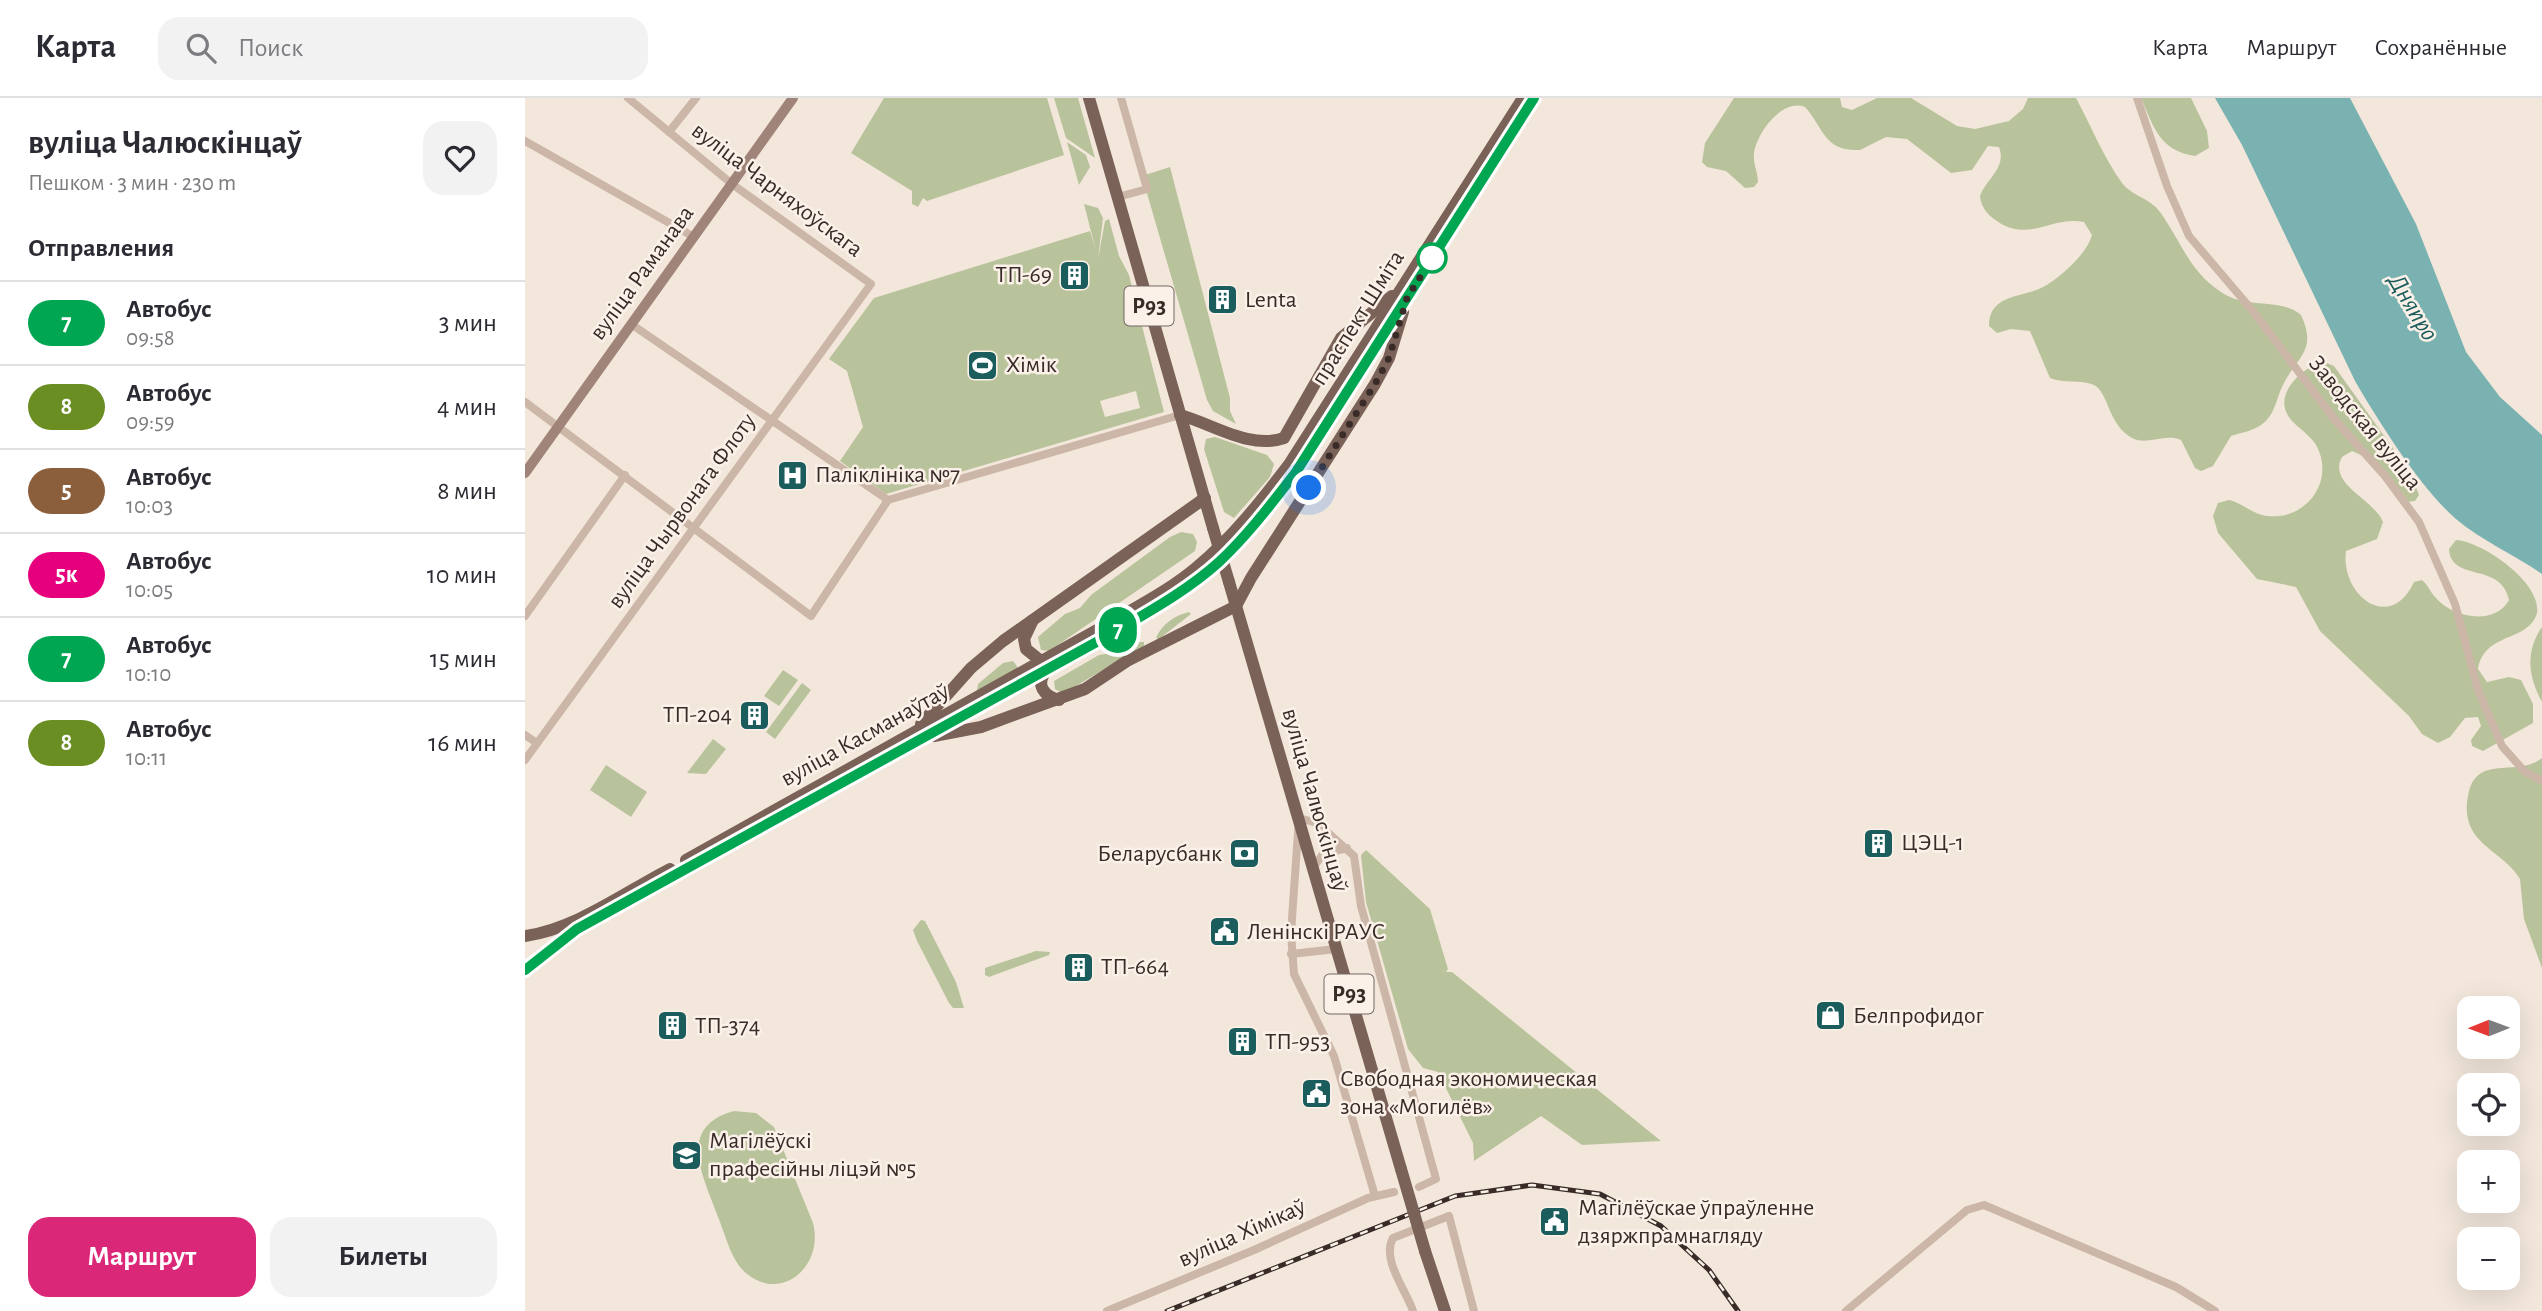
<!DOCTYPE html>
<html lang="ru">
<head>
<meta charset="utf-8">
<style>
	:root { --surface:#fff; --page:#f2f2f3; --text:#2b2b33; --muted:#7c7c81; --line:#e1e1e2; --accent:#db2777 }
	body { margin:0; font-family:"Alegreya Sans",sans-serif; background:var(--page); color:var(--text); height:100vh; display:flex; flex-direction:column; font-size:26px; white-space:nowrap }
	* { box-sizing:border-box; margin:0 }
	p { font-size:23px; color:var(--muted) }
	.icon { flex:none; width:38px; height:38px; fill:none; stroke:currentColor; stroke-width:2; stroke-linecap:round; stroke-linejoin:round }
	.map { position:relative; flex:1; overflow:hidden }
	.panel { display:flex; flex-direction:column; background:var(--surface); width:525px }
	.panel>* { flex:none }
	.badge { padding:0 14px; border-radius:23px; font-size:24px; line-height:46px }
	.needle { width:46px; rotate:269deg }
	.controls { position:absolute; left:1932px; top:898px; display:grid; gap:14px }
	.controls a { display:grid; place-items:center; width:63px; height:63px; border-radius:14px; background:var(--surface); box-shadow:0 7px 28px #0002; font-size:35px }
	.you { position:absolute; width:35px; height:35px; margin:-18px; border:5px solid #fff; border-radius:50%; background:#1a73e8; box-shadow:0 0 0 10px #1a73e833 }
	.map>.badge { position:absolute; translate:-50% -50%; box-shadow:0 0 0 4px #fff }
	h2 { padding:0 28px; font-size:26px; line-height:63px }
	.round { display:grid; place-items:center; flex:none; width:74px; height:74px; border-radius:21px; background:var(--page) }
	.summary { display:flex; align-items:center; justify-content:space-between; height:119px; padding:0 28px }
	h1 { font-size:33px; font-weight:700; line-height:52px }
	.button { display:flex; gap:14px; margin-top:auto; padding:14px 28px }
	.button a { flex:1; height:80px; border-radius:21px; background:var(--accent); color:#fff; font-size:28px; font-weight:700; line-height:80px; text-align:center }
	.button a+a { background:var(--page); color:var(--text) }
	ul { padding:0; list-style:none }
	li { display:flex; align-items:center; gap:21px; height:84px; padding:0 28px; border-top:2px solid var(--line) }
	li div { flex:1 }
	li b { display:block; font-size:26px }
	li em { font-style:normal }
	li .badge { min-width:77px; font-weight:700; text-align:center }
	header { display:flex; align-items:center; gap:42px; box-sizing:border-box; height:98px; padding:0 35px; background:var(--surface); border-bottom:2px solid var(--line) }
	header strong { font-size:33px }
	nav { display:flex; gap:38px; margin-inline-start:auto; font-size:24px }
	.search { width:490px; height:63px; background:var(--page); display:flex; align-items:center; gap:18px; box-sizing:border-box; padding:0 24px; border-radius:21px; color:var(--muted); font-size:26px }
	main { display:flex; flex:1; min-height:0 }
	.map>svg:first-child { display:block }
</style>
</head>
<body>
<header>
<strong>Карта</strong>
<div class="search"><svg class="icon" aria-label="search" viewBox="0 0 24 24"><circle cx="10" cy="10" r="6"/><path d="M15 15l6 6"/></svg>Поиск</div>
<nav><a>Карта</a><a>Маршрут</a><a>Сохранённые</a></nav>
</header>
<main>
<section class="panel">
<div class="summary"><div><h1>вуліца Чалюскінцаў</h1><p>Пешком · 3 мин · 230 m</p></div><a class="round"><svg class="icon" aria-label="heart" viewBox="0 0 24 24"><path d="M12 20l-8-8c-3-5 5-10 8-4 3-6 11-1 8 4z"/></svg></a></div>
<h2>Отправления</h2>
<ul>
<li><span class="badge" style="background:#00a651;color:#fff">7</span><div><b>Автобус</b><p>09:58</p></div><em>3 мин</em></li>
<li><span class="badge" style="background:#6b8e23;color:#fff">8</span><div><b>Автобус</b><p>09:59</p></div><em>4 мин</em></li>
<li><span class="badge" style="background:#8b5e3c;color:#fff">5</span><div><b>Автобус</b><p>10:03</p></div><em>8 мин</em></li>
<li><span class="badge" style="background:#e6007e;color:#fff">5к</span><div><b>Автобус</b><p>10:05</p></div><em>10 мин</em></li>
<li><span class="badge" style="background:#00a651;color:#fff">7</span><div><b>Автобус</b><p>10:10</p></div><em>15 мин</em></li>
<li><span class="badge" style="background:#6b8e23;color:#fff">8</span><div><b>Автобус</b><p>10:11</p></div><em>16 мин</em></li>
</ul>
<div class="button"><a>Маршрут</a><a>Билеты</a></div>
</section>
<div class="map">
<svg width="2017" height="1213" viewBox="0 0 2017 1213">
	<rect width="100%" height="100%" fill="#f3e7dc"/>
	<g fill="#b9c39b" fill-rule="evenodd">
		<polygon points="359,0 522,0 539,57 402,103 398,100 393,109 387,106 387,93 326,55"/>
		<polygon points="529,0 553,0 570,60 541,40"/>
		<path d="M1209 0H1315L1317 9 1327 12 1352 0H1386L1432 28 1450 31 1484 23 1498 11 1503 0H1551C1566 28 1579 60 1597 85 1607 98 1625 100 1635 114 1656 143 1664 173 1696 194 1722 212 1755 199 1776 217 1792 252 1774 257 1759 285 1751 299 1751 317 1736 327 1728 333 1715 335 1706 338L1688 368 1676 373 1670 370 1656 342C1640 335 1621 348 1607 340 1583 327 1584 295 1569 287 1556 281 1539 286 1525 280L1505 233 1486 231 1472 235 1464 228C1464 196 1497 200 1518 189 1535 180 1562 156 1567 137L1559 124C1525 117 1503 147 1469 121 1461 115 1456 108 1455 98 1461 81 1482 70 1474 49L1463 48 1447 72 1426 75 1382 41 1361 39 1335 52C1299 54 1299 30 1280 9 1257 0 1231 36 1229 56 1228 66 1233 74 1233 84L1229 89 1220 90 1201 73 1182 69 1177 64 1180 45Z"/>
		<path d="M1616 0H1666L1682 33 1684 50 1670 58C1635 53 1629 30 1616 0Z"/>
		<polygon points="542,44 561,57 565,69 554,87"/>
		<polygon points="645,69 705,300 705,313 711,326 688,313 682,302 617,78"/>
		<path d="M559 106 573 110 578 120 573 161 580 123 584 121 594 158 604 177 639 314 361 396 315 363 338 329 322 273 304 261 349 200 565 133 571 153ZM611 293 615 310 580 319 575 303Z"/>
		<path d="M1797 263 1809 268 1885 374 1894 397 1890 403 1882 404 1838 358 1827 353 1817 359C1802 386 1850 402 1858 424L1852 441 1821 453C1815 497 1865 536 1889 484L1897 482C1904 488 1905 494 1911 500 1928 520 1970 528 1984 502 1976 463 1926 485 1924 451L1931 442C1956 443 2017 484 2012 515 2003 545 1960 533 1953 571L1962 584 1984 579 1996 582 2008 606V625L1958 653 1947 648 1946 642 1956 628 1953 619 1940 620 1925 639 1913 645 1897 636 1884 618 1795 533 1771 489 1732 481 1693 435 1688 418 1693 405 1704 402C1718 405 1728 417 1743 418 1777 422 1806 390 1795 356 1791 341 1778 334 1768 324 1744 299 1775 272 1797 263Z"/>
		<polygon points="690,339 742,357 749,366 745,379 709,420 699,414 679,351 681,341"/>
		<polygon points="656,434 668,436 672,444 670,453 524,553 516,552 513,539 540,516 555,510 566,497 645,439"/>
		<path d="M664 514 666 516 634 541 631 540C636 527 650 517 664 514Z"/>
		<path d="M2017 529V604C2003 579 2000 553 2017 529Z"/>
		<polygon points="614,544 619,544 619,548 549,589 537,595 530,591 529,583 574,557 593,554"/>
		<polygon points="488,563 494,571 457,593 452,592 453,586 478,565"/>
		<polygon points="258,572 273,582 254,608 239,598"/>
		<polygon points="277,585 286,592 250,641 241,634"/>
		<polygon points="188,641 201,651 181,676 162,675"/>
		<path d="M2017 660V870L1999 821 1995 781C1977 750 1931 746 1944 693 1946 684 1951 677 1960 673 1980 666 1999 674 2017 660Z"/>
		<polygon points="81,667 122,694 106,719 65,692"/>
		<polygon points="841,752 905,811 923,871 921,874 927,874 1136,1043 1057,1047 1016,1018 949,1063 948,1045 913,974 898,970 883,951 841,804 836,757"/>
		<polygon points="396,822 400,823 431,884 439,910 428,910 424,905 392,843 388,832"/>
		<polygon points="511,853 525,854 524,857 464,879 460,877 460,870"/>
		<path d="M209 1013 231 1015 249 1029 288 1125C299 1166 259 1205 222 1176 206 1163 201 1138 193 1119 179 1080 150 1029 209 1013Z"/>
	</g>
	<path fill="#7ab2b1" d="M1690 0H1825L1891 126 1941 254 1975 299 2017 337V476C1990 457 1957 443 1931 421 1896 391 1854 324 1830 283L1717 47Z"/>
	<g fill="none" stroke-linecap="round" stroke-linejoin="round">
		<g stroke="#ccb6a7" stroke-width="8">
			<polyline points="1612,0 1642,88 1664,138 1727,212 1810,322 1860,378 1894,424 1930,506 1953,592 1977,648 2000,674 2017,683"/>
			<polyline points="144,34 171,0"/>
			<polyline points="0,43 169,139"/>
			<polyline points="593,99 622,91 596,0"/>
			<polyline points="106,226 363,402 655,317"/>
			<polyline points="0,304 286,518 363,402"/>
			<polyline points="0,518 100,377"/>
			<polyline points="0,637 12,645"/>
			<polyline points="0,662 346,186 207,86 103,0"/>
			<polyline points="788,770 798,756 822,750"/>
			<polyline points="766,856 811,851"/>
			<polyline points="850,1098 809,958 769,876 766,835 774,720 792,725 829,758 836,808 911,1081 894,1089"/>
			<polyline points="582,1213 729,1152 843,1100 869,1094"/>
			<path d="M888 1213C881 1192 856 1161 868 1140L924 1118 949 1213"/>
			<polyline points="1321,1213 1442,1112 1459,1107 1651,1189 1690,1213"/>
		</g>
		<polyline stroke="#a08479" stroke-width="10" points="0,375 268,0"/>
		<g stroke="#7b6259" stroke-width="12">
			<polyline points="564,0 688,430"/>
			<path d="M655 317C688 326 725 352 759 340L816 240 867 198"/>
			<polyline points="704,484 876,1071"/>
			<polyline points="508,522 499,541 501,551 517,564"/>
			<path d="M521 573C510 587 519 598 534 602"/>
			<polyline points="396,626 446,570 478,543 680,400"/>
			<polyline points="409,638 456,629 560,591 602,563 711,508 726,480 850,286 864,260 878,214"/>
			<path d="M161 762 581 527C611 509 645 492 672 469 708 439 737 402 765 365L998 0"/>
			<path d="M0 838C51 831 100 794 145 771"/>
			<path d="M0 872 52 831 586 536C623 514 662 493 694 464 723 437 747 405 771 374L1009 0"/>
			<polyline points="900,1153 920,1213"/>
		</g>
		<defs>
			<polyline id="rail" points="642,1213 930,1098 1007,1087 1075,1096 1136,1128 1184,1172 1213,1213"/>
		</defs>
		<use href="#rail" stroke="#392c28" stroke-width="5"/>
		<use href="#rail" stroke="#fbf1e9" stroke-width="2.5" stroke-dasharray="8" stroke-linecap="butt"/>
		<g stroke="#7b6259" stroke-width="12">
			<polyline points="688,430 704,484"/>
			<polyline points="876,1071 900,1153"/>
		</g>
	</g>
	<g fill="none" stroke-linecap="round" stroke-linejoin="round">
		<defs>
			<path id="line" d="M0 872 52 831 586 536C623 514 662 493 694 464 723 437 747 405 771 374L1009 0"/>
		</defs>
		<use href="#line" stroke="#fff" stroke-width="16"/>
		<use href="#line" stroke="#00a651" stroke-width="10"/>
		<polyline stroke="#392c28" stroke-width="7" stroke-dasharray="0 12.6" points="784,390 850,286 864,260 882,200 909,157 907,160"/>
	</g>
	<defs>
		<symbol id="building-square" viewBox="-11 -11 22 22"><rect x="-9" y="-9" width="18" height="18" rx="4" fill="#1b5c5c" stroke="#fbf1e9"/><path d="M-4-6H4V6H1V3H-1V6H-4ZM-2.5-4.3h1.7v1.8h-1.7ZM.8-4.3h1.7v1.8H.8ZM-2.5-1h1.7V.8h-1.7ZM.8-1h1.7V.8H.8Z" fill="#fff"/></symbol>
		<symbol id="stadium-square" viewBox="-11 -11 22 22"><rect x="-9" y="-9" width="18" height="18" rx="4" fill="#1b5c5c" stroke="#fbf1e9"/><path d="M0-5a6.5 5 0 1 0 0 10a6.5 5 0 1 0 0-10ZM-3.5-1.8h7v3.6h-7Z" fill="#fff"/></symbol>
		<symbol id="hospital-square" viewBox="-11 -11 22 22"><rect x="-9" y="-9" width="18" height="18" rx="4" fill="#1b5c5c" stroke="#fbf1e9"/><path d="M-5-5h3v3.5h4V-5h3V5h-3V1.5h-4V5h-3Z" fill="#fff"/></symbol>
		<symbol id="bank-square" viewBox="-11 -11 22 22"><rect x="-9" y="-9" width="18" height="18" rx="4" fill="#1b5c5c" stroke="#fbf1e9"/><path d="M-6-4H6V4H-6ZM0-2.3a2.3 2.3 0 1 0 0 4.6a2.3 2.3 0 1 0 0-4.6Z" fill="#fff"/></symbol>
		<symbol id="civic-square" viewBox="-11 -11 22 22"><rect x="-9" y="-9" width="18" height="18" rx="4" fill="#1b5c5c" stroke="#fbf1e9"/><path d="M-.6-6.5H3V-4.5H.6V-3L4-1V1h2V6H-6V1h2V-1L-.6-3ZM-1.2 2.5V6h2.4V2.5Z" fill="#fff"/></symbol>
		<symbol id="shop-square" viewBox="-11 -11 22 22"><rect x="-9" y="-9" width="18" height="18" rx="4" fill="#1b5c5c" stroke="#fbf1e9"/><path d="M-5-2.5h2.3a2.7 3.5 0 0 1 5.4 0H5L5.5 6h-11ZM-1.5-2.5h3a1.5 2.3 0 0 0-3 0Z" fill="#fff"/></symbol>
		<symbol id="university-square" viewBox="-11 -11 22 22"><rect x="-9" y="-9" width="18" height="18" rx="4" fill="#1b5c5c" stroke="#fbf1e9"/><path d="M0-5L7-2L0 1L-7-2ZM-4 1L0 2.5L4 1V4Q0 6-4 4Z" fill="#fff"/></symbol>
	</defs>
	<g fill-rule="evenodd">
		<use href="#building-square" x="532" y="160" width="35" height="35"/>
		<use href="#building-square" x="680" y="184" width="35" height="35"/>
		<use href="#stadium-square" x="440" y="250" width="35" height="35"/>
		<use href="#hospital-square" x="250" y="360" width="35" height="35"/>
		<use href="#building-square" x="212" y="600" width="35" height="35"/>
		<use href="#building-square" x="1336" y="728" width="35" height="35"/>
		<use href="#bank-square" x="702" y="738" width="35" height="35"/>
		<use href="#civic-square" x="682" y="816" width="35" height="35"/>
		<use href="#building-square" x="536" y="852" width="35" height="35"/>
		<use href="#shop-square" x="1288" y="900" width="35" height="35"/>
		<use href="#building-square" x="130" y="910" width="35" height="35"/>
		<use href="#building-square" x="700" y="926" width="35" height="35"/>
		<use href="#civic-square" x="774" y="978" width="35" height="35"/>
		<use href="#university-square" x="144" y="1040" width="35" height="35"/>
		<use href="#civic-square" x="1012" y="1106" width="35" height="35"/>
	</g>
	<circle fill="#fff" stroke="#00a651" stroke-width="3.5" cx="907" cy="160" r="14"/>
	<g text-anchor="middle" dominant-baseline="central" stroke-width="5" stroke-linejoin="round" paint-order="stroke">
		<g fill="#fbf1e9" stroke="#736762" stroke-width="2">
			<rect x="599.5" y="188.5" width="49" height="39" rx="5"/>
			<rect x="799.5" y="876.5" width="49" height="39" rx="5"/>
		</g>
		<g font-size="23" font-weight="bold" fill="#392c28">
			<text x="624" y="208">Р93</text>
			<text x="824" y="896">Р93</text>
		</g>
		<g font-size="24" fill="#392c28" stroke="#fbf1e9">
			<text transform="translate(252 92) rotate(37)">вуліца Чарняхоўскага</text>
			<text transform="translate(117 175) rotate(-54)">вуліца Раманава</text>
			<text transform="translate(833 220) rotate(-58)">праспект Шміта</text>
			<text transform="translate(1840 325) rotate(51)">Заводская вуліца</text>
			<text transform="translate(157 413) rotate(-54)">вуліца Чырвонага Флоту</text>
			<text transform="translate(340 637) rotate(-29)">вуліца Касманаўтаў</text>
			<text transform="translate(790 702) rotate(74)">вуліца Чалюскінцаў</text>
			<text transform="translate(717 1135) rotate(-24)">вуліца Хімікаў</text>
		</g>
		<g font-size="24" fill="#392c28" stroke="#fbf1e9" text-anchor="start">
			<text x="527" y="177" text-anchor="end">ТП-69</text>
			<text x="720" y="202">Lenta</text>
			<text x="481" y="267">Хімік</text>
			<text x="290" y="377">Паліклініка №7</text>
			<text x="207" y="617" text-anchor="end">ТП-204</text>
			<text x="1376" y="745">ЦЭЦ-1</text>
			<text x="697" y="756" text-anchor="end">Беларусбанк</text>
			<text x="722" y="834">Ленінскі РАУС</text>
			<text x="576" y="869">ТП-664</text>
			<text x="1328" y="918">Белпрофидог</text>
			<text x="170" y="928">ТП-374</text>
			<text x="740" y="944">ТП-953</text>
			<text x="815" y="981">Свободная экономическая<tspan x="815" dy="28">зона «Могилёв»</tspan></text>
			<text x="184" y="1043">Магілёўскі<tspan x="184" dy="28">прафесійны ліцэй №5</tspan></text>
			<text x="1053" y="1110">Магілёўскае ўпраўленне<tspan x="1053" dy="28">дзяржпрамнагляду</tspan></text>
		</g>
		<g font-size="26" font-style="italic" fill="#1b5c5c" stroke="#fbf1e9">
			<text transform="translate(1888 209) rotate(59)">Дняпро</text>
		</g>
	</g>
</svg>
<div class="controls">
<a><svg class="needle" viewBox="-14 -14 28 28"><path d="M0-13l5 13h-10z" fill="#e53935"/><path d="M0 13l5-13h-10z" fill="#7c7c81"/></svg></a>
<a><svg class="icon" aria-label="locate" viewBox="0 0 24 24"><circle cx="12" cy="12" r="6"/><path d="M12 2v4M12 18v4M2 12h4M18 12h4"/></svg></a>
<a>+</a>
<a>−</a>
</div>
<div class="you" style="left:784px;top:390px"></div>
<b class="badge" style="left:593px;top:532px;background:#00a651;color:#fff">7</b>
</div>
</main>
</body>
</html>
